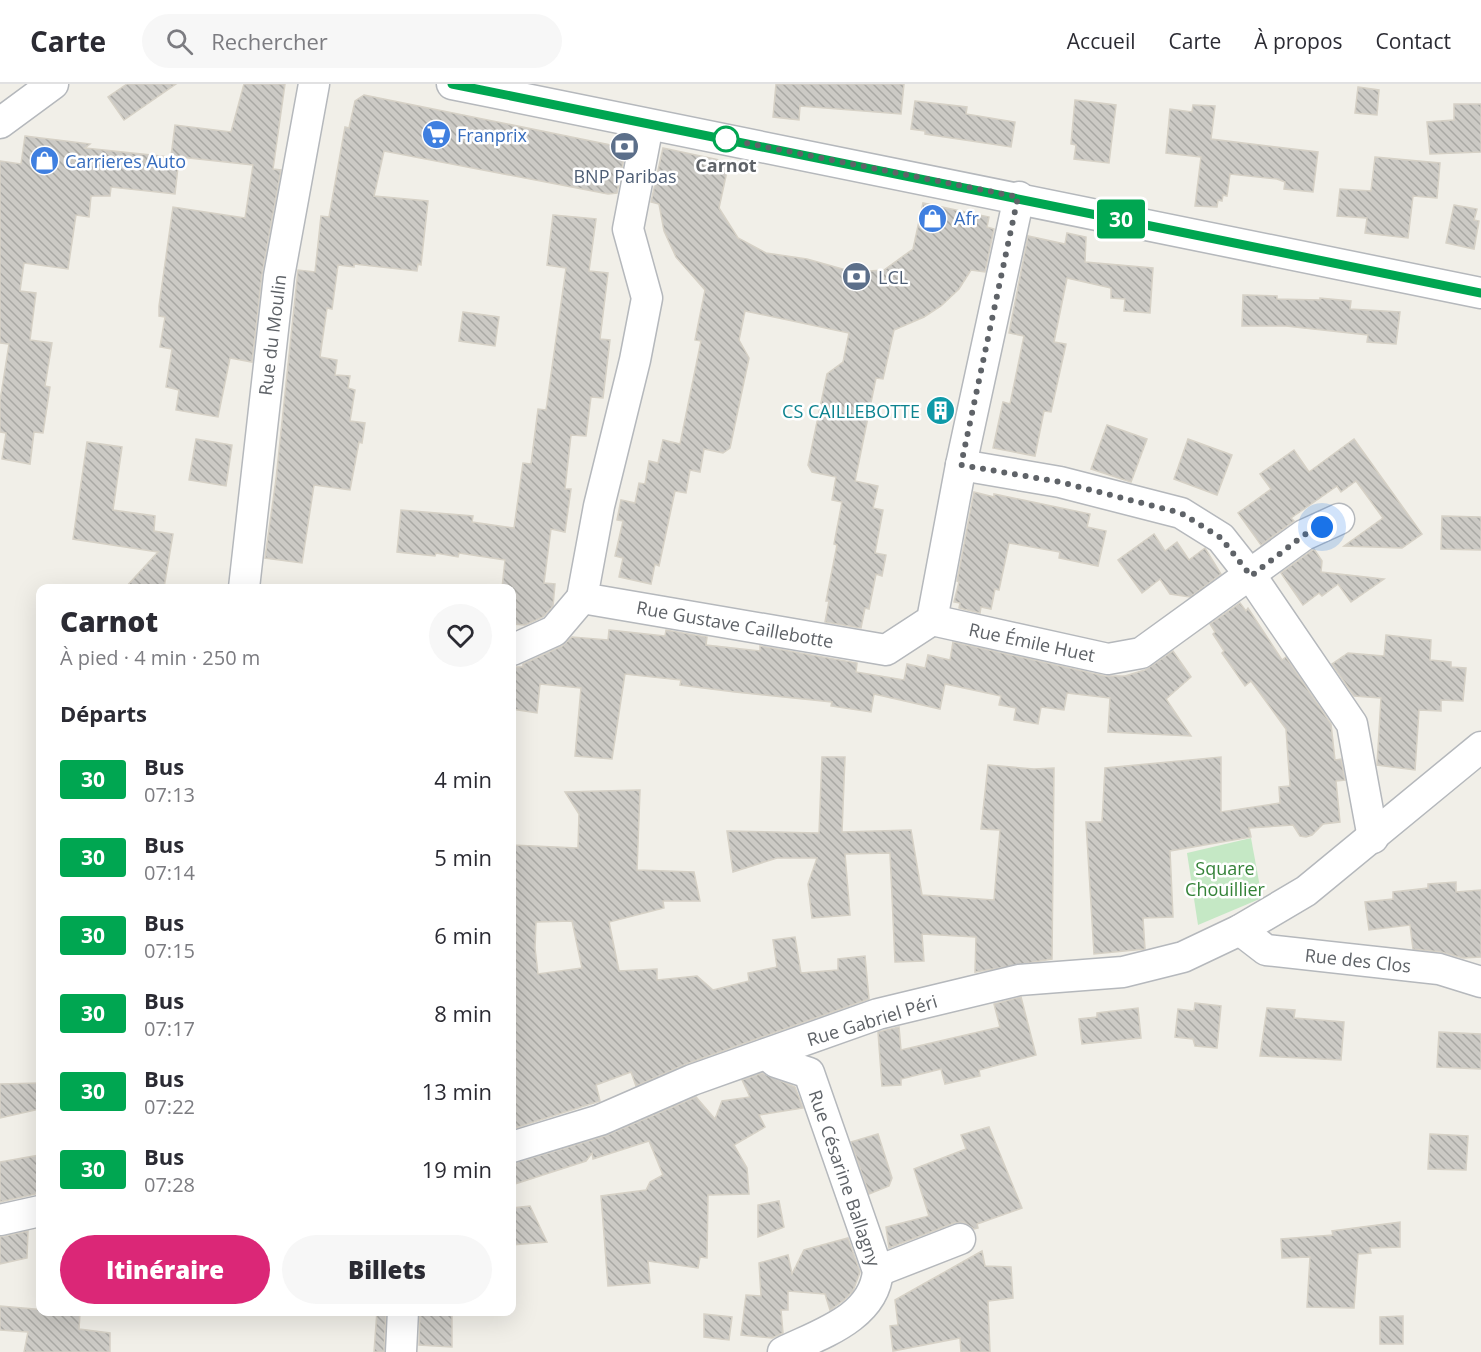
<!DOCTYPE html>
<html lang="fr">
<head>
<meta charset="utf-8">
<style>
	:root { --surface:#fff; --page:#f7f7f7; --text:#2b2b33; --muted:#7c7c81; --line:#e1e1e2; --accent:#db2777 }
	body { margin:0; font-family:"Open Sans",sans-serif; background:var(--page); color:var(--text); height:100vh; display:flex; flex-direction:column; font-size:22px; white-space:nowrap }
	* { box-sizing:border-box; margin:0 }
	p { font-size:20px; color:var(--muted) }
	.icon { flex:none; width:33px; height:33px; fill:none; stroke:currentColor; stroke-width:2; stroke-linecap:round; stroke-linejoin:round }
	.map { position:relative; flex:1; overflow:hidden }
	.drawer { position:absolute; left:36px; top:500px; width:480px; height:732px; display:flex; flex-direction:column; background:var(--surface); border-radius:12px; box-shadow:0 6px 24px #0002 }
	.drawer>* { flex:none }
	.badge { padding:0 12px; border-radius:4px; font-size:21px; line-height:39px }
	.you { position:absolute; width:30px; height:30px; margin:-15px; border:4px solid #fff; border-radius:50%; background:#1a73e8; box-shadow:0 0 0 9px #1a73e833 }
	.map>.badge { position:absolute; translate:-50% -50%; box-shadow:0 0 0 3px #fff }
	h2 { padding:0 24px; font-size:22px; line-height:54px }
	.round { display:grid; place-items:center; flex:none; width:63px; height:63px; border-radius:32px; background:var(--page) }
	.summary { display:flex; align-items:center; justify-content:space-between; height:102px; padding:0 24px }
	h1 { font-size:28px; font-weight:800; line-height:45px }
	.primary-button { display:flex; gap:12px; margin-top:auto; padding:12px 24px }
	.primary-button a { flex:1; height:69px; border-radius:36px; background:var(--accent); color:#fff; font-size:24px; font-weight:800; line-height:69px; text-align:center }
	.primary-button a+a { background:var(--page); color:var(--text) }
	ul { padding:0; list-style:none }
	li { display:flex; align-items:center; gap:18px; height:78px; padding:0 24px }
	li div { flex:1 }
	li b { display:block; font-size:22px }
	li em { font-style:normal }
	li .badge { min-width:66px; font-weight:700; text-align:center }
	header { display:flex; align-items:center; gap:36px; box-sizing:border-box; height:84px; padding:0 30px; background:var(--surface); border-bottom:2px solid var(--line) }
	header strong { font-size:28px }
	nav { display:flex; gap:33px; margin-inline-start:auto; font-size:21px }
	.search { width:420px; height:54px; background:var(--page); display:flex; align-items:center; gap:15px; box-sizing:border-box; padding:0 21px; border-radius:33px; color:var(--muted); font-size:22px }
	.map>svg:first-child { display:block }
</style>
</head>
<body>
<header>
<strong>Carte</strong>
<div class="search"><svg class="icon" aria-label="search" viewBox="0 0 24 24"><circle cx="10" cy="10" r="6"/><path d="M15 15l6 6"/></svg>Rechercher</div>
<nav><a>Accueil</a><a>Carte</a><a>À propos</a><a>Contact</a></nav>
</header>
<div class="map">
<svg width="1481" height="1268" viewBox="0 0 1481 1268">
	<defs>
		<pattern id="building-back-hatch" width="6" height="6" patternUnits="userSpaceOnUse" patternTransform="scale(1.5)"><rect width="6" height="6" fill="#cccac5"/><path d="M-1 5l2 2M0 0l6 6M5-1l2 2" fill="none" stroke="#a9a8a4"/></pattern>
	</defs>
	<rect width="100%" height="100%" fill="#f1efe8"/>
	<polygon fill="#c5e8c5" points="1251,754 1262,814 1198,841 1187,769"/>
	<g fill="url(#building-back-hatch)" stroke="#d6d1c6" stroke-width="1.5" fill-rule="evenodd">
		<polygon points="127,0 176,0 124,36 108,13"/>
		<polygon points="244,0 285,0 273,85 281,86 262,190 252,278 230,274 218,333 176,326 179,306 166,303 172,265 160,263 165,233 159,232 159,222 173,123 245,134 253,81 171,72 175,41 231,48"/>
		<polygon points="776,0 904,0 901,30 800,22 799,36 773,33"/>
		<polygon points="1358,3 1379,6 1377,31 1355,29"/>
		<polygon points="364,11 626,64 617,109 608,110 384,67 374,112 428,117 421,181 418,180 417,187 354,180 354,183 338,181 332,225 327,224 320,273 337,276 335,291 350,292 348,304 355,306 350,337 365,339 362,359 359,358 350,406 314,401 302,479 265,474 276,395 298,186 315,188 321,132 329,133 345,43 349,44 355,17"/>
		<polygon points="1075,16 1116,21 1109,79 1074,75 1076,61 1071,60"/>
		<polygon points="915,17 967,23 966,30 1015,38 1011,63 925,50 925,47 911,45"/>
		<polygon points="1454,20 1481,20 1481,68 1430,70 1427,38 1454,36"/>
		<polygon points="1193,21 1215,22 1211,55 1318,68 1313,108 1284,105 1285,98 1277,95 1230,90 1227,112 1223,111 1222,117 1218,116 1217,123 1195,122 1201,73 1166,69 1170,25 1192,28"/>
		<polygon points="25,52 90,60 85,64 179,74 175,110 111,103 110,112 91,112 89,133 76,131 68,185 24,179 20,207 36,209 30,256 52,259 45,302 50,303 43,349 34,348 30,380 2,375 6,349 0,348 0,317 9,260 0,259 0,77 21,80"/>
		<polygon points="663,64 729,78 719,124 738,154 766,169 807,175 853,188 884,186 913,165 923,119 989,133 987,143 994,145 985,188 971,186 959,205 941,222 924,233 894,246 883,295 876,294 855,397 878,402 873,424 883,426 875,469 886,471 882,492 876,490 869,525 865,524 861,544 825,538 829,517 826,517 837,461 834,460 842,418 832,416 836,393 812,388 808,381 827,290 843,278 849,249 745,227 739,256 749,274 730,364 723,369 704,365 700,388 690,386 686,409 675,407 659,482 655,480 651,500 619,493 623,474 615,472 623,437 617,436 621,416 635,419 639,399 645,400 649,377 658,379 663,356 680,360 701,257 695,256 705,206 676,173 664,147 659,120 651,118"/>
		<polygon points="1375,73 1440,79 1437,114 1413,112 1408,154 1365,149 1367,134 1337,132 1340,105 1371,107"/>
		<polygon points="1454,121 1477,125 1474,136 1479,137 1474,165 1446,159"/>
		<polygon points="553,131 596,135 589,187 608,189 600,255 610,256 603,314 591,313 586,352 571,351 565,405 571,405 565,448 551,445 544,499 555,500 553,522 543,533 525,541 512,540 512,504 502,504 505,476 459,469 458,473 436,469 435,472 397,468 401,426 473,432 472,438 514,444 523,379 531,380 538,325 546,326 566,184 547,181"/>
		<polygon points="1067,149 1086,153 1085,178 1153,184 1150,229 1124,227 1125,215 1111,214 1111,204 1067,194 1054,258 1066,260 1051,328 1044,327 1035,372 993,364 1003,318 1010,320 1024,252 1009,249 1028,152 1065,160"/>
		<polygon points="1243,211 1277,212 1277,215 1320,216 1320,214 1351,217 1350,225 1400,228 1396,260 1367,258 1368,251 1286,242 1242,242"/>
		<polygon points="463,228 499,233 495,262 459,257"/>
		<polygon points="1107,341 1147,355 1131,398 1091,385"/>
		<polygon points="196,355 232,361 226,402 189,396"/>
		<polygon points="1188,355 1232,371 1217,411 1174,395"/>
		<polygon points="1354,355 1422,450 1402,464 1344,462 1383,434 1356,397 1341,408 1337,402 1291,434 1294,437 1261,461 1238,429 1271,405 1260,390 1294,366 1309,388"/>
		<polygon points="87,358 122,363 113,426 155,432 154,447 173,450 164,504 125,504 158,468 73,455"/>
		<polygon points="974,408 994,413 994,410 1090,430 1087,443 1106,447 1098,482 1059,474 1060,468 1009,459 999,506 995,505 991,525 981,523 980,529 959,524 960,519 954,518 959,498 957,497"/>
		<polygon points="1442,432 1481,433 1481,466 1441,465"/>
		<polygon points="1154,450 1165,467 1177,458 1189,476 1205,464 1221,490 1190,513 1170,510 1160,495 1142,509 1118,476"/>
		<polygon points="1314,465 1322,477 1321,488 1384,495 1351,518 1338,500 1322,512 1319,509 1303,521 1281,489"/>
		<polygon points="1240,519 1246,527 1248,524 1282,576 1286,573 1331,640 1335,676 1341,675 1345,696 1336,697 1340,738 1323,740 1312,751 1306,753 1300,752 1293,741 1249,744 1251,753 1170,767 1173,833 1143,834 1145,865 1094,870 1086,738 1102,738 1105,684 1221,673 1221,728 1280,719 1279,703 1290,702 1286,645 1251,597 1245,602 1222,569 1224,567 1213,550 1215,548 1210,540"/>
		<polygon points="609,546 665,552 666,546 707,553 706,561 760,567 760,562 857,579 856,588 904,596 907,580 925,584 928,571 950,576 953,558 1105,592 1125,592 1145,586 1173,567 1191,593 1166,615 1191,652 1108,648 1110,614 1067,609 1064,626 1041,623 1038,640 1014,636 1016,624 999,621 1001,612 945,600 940,625 874,610 871,628 831,622 832,618 735,608 680,601 681,596 625,590 612,675 575,672 581,604 540,600 537,629 512,625 514,583 523,583 523,580 562,562 572,553 608,556"/>
		<polygon points="1386,551 1431,556 1430,576 1451,578 1451,583 1466,584 1463,617 1441,616 1441,627 1419,626 1415,686 1377,681 1381,614 1354,612 1332,580 1348,569 1384,572"/>
		<polygon points="822,673 845,673 842,748 911,746 922,811 994,816 1000,746 981,745 988,681 1034,685 1054,684 1052,875 975,888 976,853 922,850 924,877 895,878 890,769 845,770 850,831 812,834 808,800 817,774 777,774 733,788 727,747 819,749"/>
		<path d="M640 706 637 786 694 788 700 817H663L664 824 609 838 619 887 657 885V896L697 892 713 906 749 897 748 889 777 883 773 856 795 853 801 889 838 886V875L865 872 869 915 686 980 636 1002 631 988 596 1001 600 1017 512 1045V761L578 764 579 730 565 708ZM572 837 582 884 538 890 535 864 536 838Z"/>
		<polygon points="1456,798 1456,808 1481,806 1481,873 1463,874 1441,868 1413,865 1410,841 1369,846 1365,818 1393,815 1393,808 1428,804 1428,800"/>
		<polygon points="1021,913 1036,971 979,986 980,992 945,1000 941,985 901,995 901,1001 882,1002 878,948 899,943 901,966 1000,943 994,920"/>
		<polygon points="1195,919 1221,922 1217,964 1195,962 1193,955 1175,953 1178,925 1194,927"/>
		<polygon points="1138,924 1141,954 1082,960 1079,935 1097,933 1097,929"/>
		<polygon points="1267,924 1295,926 1294,934 1344,938 1341,976 1260,972"/>
		<polygon points="1439,948 1481,950 1481,985 1437,983"/>
		<polygon points="762,989 795,1003 803,1024 759,1031 765,1043 734,1061 747,1084 749,1110 708,1111 707,1174 700,1173 698,1184 648,1177 650,1199 608,1202 601,1112 646,1106 650,1098 663,1091 649,1057 593,1075 592,1069 586,1077 512,1101 512,1080 605,1052 696,1013 715,1035 722,1017 750,1013 742,996"/>
		<polygon points="40,999 40,1025 0,1034 0,1000"/>
		<polygon points="989,1043 1022,1124 977,1140 978,1144 974,1145 963,1138 954,1139 889,1164 886,1143 929,1132 914,1085 966,1065 961,1051"/>
		<polygon points="878,1050 892,1094 889,1102 869,1110 851,1058"/>
		<polygon points="1430,1050 1468,1052 1466,1086 1428,1085"/>
		<polygon points="40,1071 40,1109 0,1118 0,1078"/>
		<polygon points="779,1117 784,1143 758,1153 758,1121"/>
		<polygon points="530,1122 547,1158 512,1161 512,1124"/>
		<polygon points="1400,1138 1400,1163 1370,1164 1371,1169 1358,1170 1354,1224 1307,1223 1310,1173 1282,1174 1281,1155 1333,1151 1332,1147"/>
		<polygon points="28,1147 27,1174 0,1180 0,1153"/>
		<polygon points="848,1154 860,1188 853,1207 844,1216 830,1226 825,1210 788,1207 788,1226 781,1226 783,1249 772,1254 741,1251 746,1211 761,1212 759,1179 788,1171 792,1190 804,1166"/>
		<polygon points="982,1167 985,1182 1011,1183 1013,1214 988,1217 990,1268 961,1268 960,1254 893,1267 890,1242 898,1241 895,1216"/>
		<polygon points="0,1222 80,1229 79,1245 110,1249 110,1268 24,1268 28,1248 0,1246"/>
		<polygon points="377,1227 386,1227 384,1268 374,1268"/>
		<polygon points="420,1227 452,1227 452,1263 419,1261"/>
		<polygon points="704,1230 732,1233 729,1256 704,1253"/>
		<polygon points="1403,1232 1403,1260 1380,1260 1380,1233"/>
	</g>
	<g fill="none" stroke-linecap="round" stroke-linejoin="round">
		<defs>
			<g id="minor">
				<polyline points="452,0 1481,209"/>
				<polyline points="0,39 53,0"/>
				<polyline points="648,41 628,145 647,214 635,276 599,422 582,514 886,566 932,536 961,381 1019,113"/>
				<polyline points="961,381 1060,398 1181,429 1221,454 1251,492 1352,640 1373,754"/>
				<polyline points="244,504 279,192 314,0"/>
				<polyline points="932,536 1108,575 1141,569 1304,451 1339,435"/>
				<polyline points="512,566 554,547 582,514"/>
				<polyline points="1240,846 1266,866 1439,885 1481,898"/>
				<path d="M766 970 776 978 809 989 878 1187C874 1234 820 1250 783 1268"/>
				<polyline points="512,1063 600,1036 692,996 878,930 1019,896 1123,888 1183,873 1240,846 1306,807 1481,663"/>
				<polyline points="0,1136 40,1127"/>
				<polyline points="878,1187 960,1155"/>
				<polyline points="401,1268 403,1227"/>
			</g>
		</defs>
		<use href="#minor" stroke="#b5b8bc" stroke-width="33"/>
		<use href="#minor" stroke="#fff" stroke-width="30"/>
	</g>
	<g fill="none" stroke-linecap="round" stroke-linejoin="round">
		<defs>
			<polyline id="line" points="452,0 1481,209"/>
		</defs>
		<use href="#line" stroke="#fff" stroke-width="14"/>
		<use href="#line" stroke="#00a651" stroke-width="9"/>
		<polyline stroke="#5f6368" stroke-width="6" stroke-dasharray="0 10.8" points="726,55 1018,113 961,381 1060,398 1181,429 1221,454 1251,492 1304,451 1322,443"/>
	</g>
	<defs>
		<symbol id="supermarket-disc" viewBox="-11 -11 22 22"><circle r="9.5" fill="#3f7fe0" stroke="#fff"/><path d="M-6-5.5h2.5l.6 2H6L4.5 2H-2.5L-4.4-4H-6ZM-1.5 3.2a1.3 1.3 0 1 0 .1 0ZM3 3.2a1.3 1.3 0 1 0 .1 0Z" fill="#fff"/></symbol>
		<symbol id="bank-disc" viewBox="-11 -11 22 22"><circle r="9.5" fill="#5c6f8a" stroke="#fff"/><path d="M-6-4H6V4H-6ZM0-2.3a2.3 2.3 0 1 0 0 4.6a2.3 2.3 0 1 0 0-4.6Z" fill="#fff"/></symbol>
		<symbol id="shop-disc" viewBox="-11 -11 22 22"><circle r="9.5" fill="#3f7fe0" stroke="#fff"/><path d="M-5-2.5h2.3a2.7 3.5 0 0 1 5.4 0H5L5.5 6h-11ZM-1.5-2.5h3a1.5 2.3 0 0 0-3 0Z" fill="#fff"/></symbol>
		<symbol id="building-disc" viewBox="-11 -11 22 22"><circle r="9.5" fill="#0f9aa8" stroke="#fff"/><path d="M-4-6H4V6H1V3H-1V6H-4ZM-2.5-4.3h1.7v1.8h-1.7ZM.8-4.3h1.7v1.8H.8ZM-2.5-1h1.7V.8h-1.7ZM.8-1h1.7V.8H.8Z" fill="#fff"/></symbol>
	</defs>
	<g fill-rule="evenodd">
		<use href="#supermarket-disc" x="420" y="34" width="33" height="33"/>
		<use href="#bank-disc" x="608" y="46" width="33" height="33"/>
		<use href="#shop-disc" x="28" y="60" width="33" height="33"/>
		<use href="#shop-disc" x="916" y="118" width="33" height="33"/>
		<use href="#bank-disc" x="840" y="176" width="33" height="33"/>
		<use href="#building-disc" x="924" y="310" width="33" height="33"/>
	</g>
	<circle fill="#fff" stroke="#00a651" stroke-width="3" cx="726" cy="55" r="12"/>
	<g text-anchor="middle" dominant-baseline="central" stroke-width="5" stroke-linejoin="round" paint-order="stroke">
		<g font-size="18" fill="#366cbe" stroke="#fff" text-anchor="start">
			<text x="457" y="51">Franprix</text>
			<text x="65" y="77">Carrieres Auto</text>
			<text x="954" y="134">Afr</text>
		</g>
		<g font-size="18" font-weight="bold" fill="#5f6368" stroke="#fff">
			<text x="726" y="81">Carnot</text>
		</g>
		<g font-size="18" fill="#4e5e75" stroke="#fff">
			<text x="625" y="92">BNP Paribas</text>
			<text x="878" y="193" text-anchor="start">LCL</text>
		</g>
		<g font-size="18" fill="#5f6368" stroke="#fff">
			<text transform="translate(272 251) rotate(-83)">Rue du Moulin</text>
			<text transform="translate(735 540) rotate(10)">Rue Gustave Caillebotte</text>
			<text transform="translate(1032 558) rotate(12)">Rue Émile Huet</text>
			<text transform="translate(1358 876) rotate(6)">Rue des Clos</text>
			<text transform="translate(872 936) rotate(-17)">Rue Gabriel Péri</text>
			<text transform="translate(845 1094) rotate(71)">Rue Césarine Ballagny</text>
		</g>
		<g font-size="18" fill="#0d838f" stroke="#fff" text-anchor="end">
			<text x="920" y="327">CS CAILLEBOTTE</text>
		</g>
		<g font-size="18" fill="#348238" stroke="#fff">
			<text x="1225" y="784">Square<tspan x="1225" dy="21">Chouillier</tspan></text>
		</g>
	</g>
</svg>
<div class="you" style="left:1322px;top:443px"></div>
<b class="badge" style="left:1121px;top:135px;background:#00a651;color:#fff">30</b>
<section class="drawer">
<div class="summary"><div><h1>Carnot</h1><p>À pied · 4 min · 250 m</p></div><a class="round"><svg class="icon" aria-label="heart" viewBox="0 0 24 24"><path d="M12 20l-8-8c-3-5 5-10 8-4 3-6 11-1 8 4z"/></svg></a></div>
<h2>Départs</h2>
<ul>
<li><span class="badge" style="background:#00a651;color:#fff">30</span><div><b>Bus</b><p>07:13</p></div><em>4 min</em></li>
<li><span class="badge" style="background:#00a651;color:#fff">30</span><div><b>Bus</b><p>07:14</p></div><em>5 min</em></li>
<li><span class="badge" style="background:#00a651;color:#fff">30</span><div><b>Bus</b><p>07:15</p></div><em>6 min</em></li>
<li><span class="badge" style="background:#00a651;color:#fff">30</span><div><b>Bus</b><p>07:17</p></div><em>8 min</em></li>
<li><span class="badge" style="background:#00a651;color:#fff">30</span><div><b>Bus</b><p>07:22</p></div><em>13 min</em></li>
<li><span class="badge" style="background:#00a651;color:#fff">30</span><div><b>Bus</b><p>07:28</p></div><em>19 min</em></li>
</ul>
<div class="primary-button"><a>Itinéraire</a><a>Billets</a></div>
</section>
</div>
</body>
</html>
